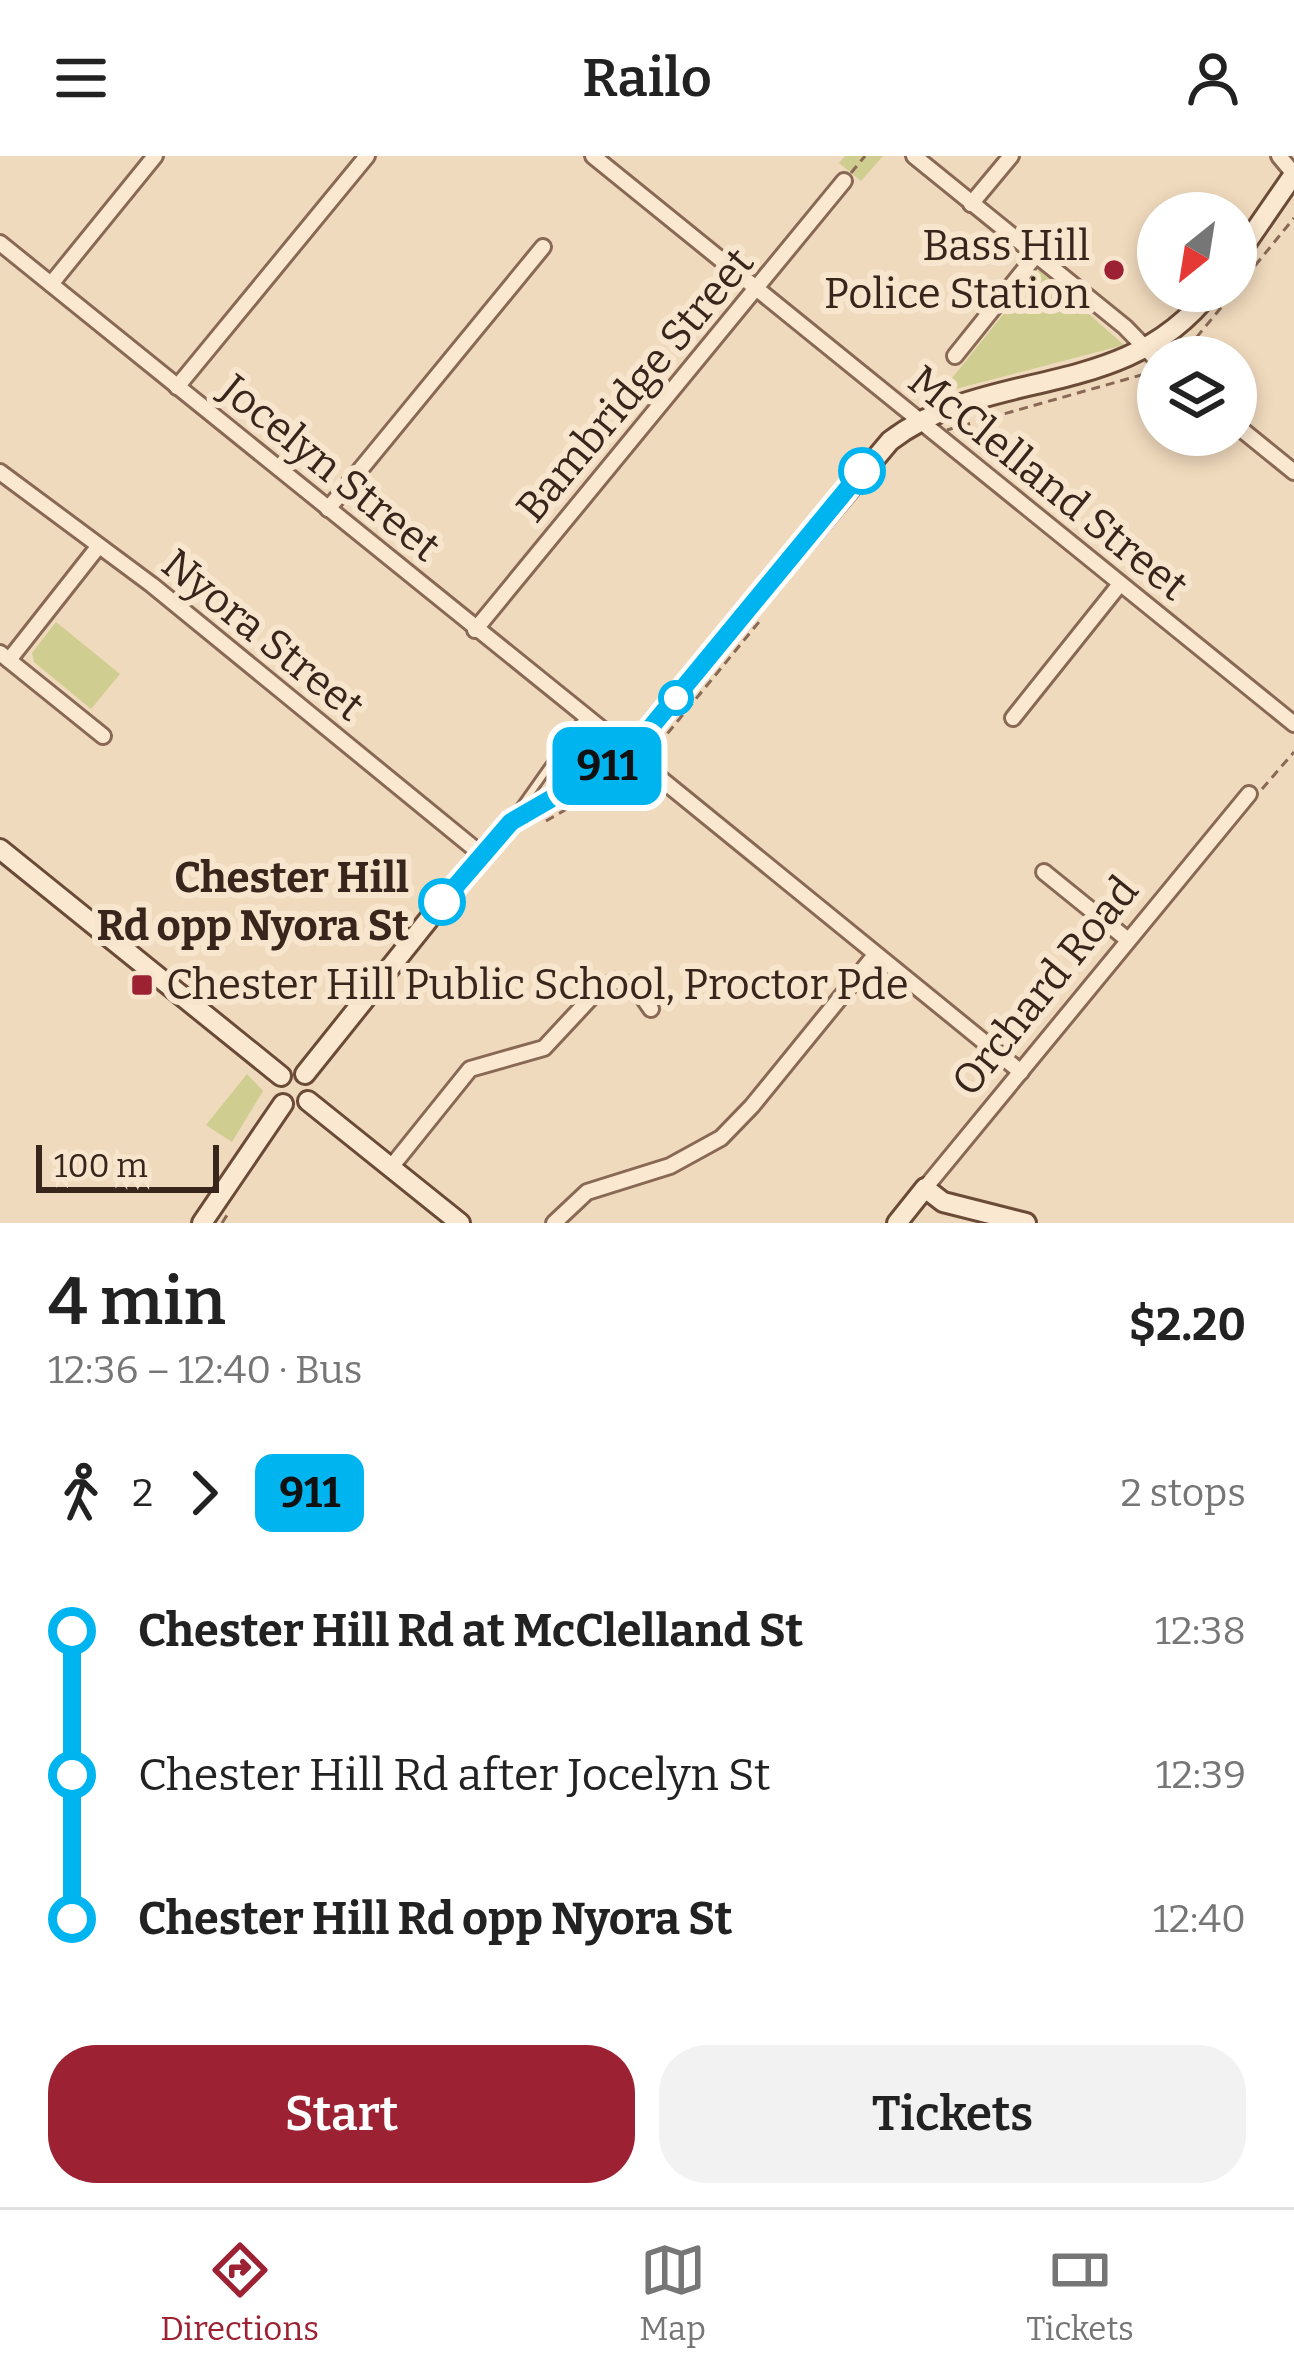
<!DOCTYPE html>
<html lang="en">
<head>
<meta charset="utf-8">
<style>
	:root { --surface:#fff; --page:#f2f2f2; --text:#222; --muted:#767676; --line:#e0e0e0; --accent:#9c2133 }
	body { margin:0; font-family:Bitter,serif; background:var(--page); color:var(--text); height:100vh; display:flex; flex-direction:column; font-size:45px; white-space:nowrap }
	* { box-sizing:border-box; margin:0 }
	p { font-size:39px; color:var(--muted) }
	.icon { flex:none; width:66px; height:66px; fill:none; stroke:currentColor; stroke-width:2; stroke-linecap:round; stroke-linejoin:round }
	.map { position:relative; height:1067px; overflow:hidden }
	.details { display:flex; flex-direction:column; background:var(--surface); flex:1 }
	.details>* { flex:none }
	.badge { padding:0 24px; border-radius:18px; font-size:42px; line-height:78px }
	.needle { width:78px; rotate:210deg }
	.tools { position:absolute; left:1137px; top:36px; display:grid; gap:24px }
	.tools a { display:grid; place-items:center; width:120px; height:120px; border-radius:50%; background:var(--surface); box-shadow:0 6px 18px #0003; font-size:60px }
	.scale { position:absolute; left:36px; bottom:30px; width:183px; box-sizing:border-box; padding-left:12px; border:6px solid #38251b; border-top:0; font-size:33px; line-height:42px; white-space:nowrap; color:#38251b; -webkit-text-stroke:9px #f7e5cd; paint-order:stroke }
	.map>.badge { position:absolute; translate:-50% -50%; box-shadow:0 0 0 6px #fff }
	.legs { display:flex; align-items:center; gap:18px; height:132px; padding:0 48px; font-size:39px }
	.legs p { margin-inline-start:auto }
	.summary { display:flex; align-items:center; justify-content:space-between; height:204px; padding:0 48px }
	h1 { font-size:66px; font-weight:600; line-height:90px }
	.cta { display:flex; gap:24px; margin-top:auto; padding:24px 48px }
	.cta a { flex:1; height:138px; border-radius:48px; background:var(--accent); color:#fff; font-size:48px; font-weight:600; line-height:138px; text-align:center }
	.cta a+a { background:var(--page); color:var(--text) }
	ul { padding:0 48px; list-style:none }
	li { display:flex; align-items:center; gap:42px; height:144px; font-size:45px }
	li i { display:grid; place-items:center; width:18px; height:100%; margin:0 15px; background:currentColor }
	li i::after { content:''; width:30px; height:30px; margin:-15px; border:9px solid; border-radius:50%; background:var(--surface) }
	li p { margin-inline-start:auto }
	li:first-child i { background:linear-gradient(#0000 50%,currentColor 0) }
	li:last-child i { background:linear-gradient(currentColor 50%,#0000 0) }
	header { display:flex; justify-content:space-between; align-items:center; height:156px; padding:0 48px; background:var(--surface); font-size:54px; font-weight:600 }
	.tab-bar { display:flex; justify-content:space-around; align-items:center; height:168px; border-top:3px solid var(--line); background:var(--surface); font-size:33px; color:var(--muted) }
	.tab-bar a { display:grid; justify-items:center; gap:6px }
	.tab-bar .current { color:var(--accent) }
	.map>svg:first-child { display:block }
</style>
</head>
<body>
<header><svg class="icon" aria-label="menu" viewBox="0 0 24 24"><path d="M4 6h16M4 12h16M4 18h16"/></svg>Railo<svg class="icon" aria-label="person" viewBox="0 0 24 24"><circle cx="12" cy="8" r="4"/><path d="M4 21q1-7 8-7t8 7"/></svg></header>
<div class="map">
<svg width="1294" height="1067" viewBox="0 0 1294 1067">
	<rect width="100%" height="100%" fill="#f0dabd"/>
	<g fill="#cfcd90">
		<polygon points="845,0 883,0 861,25 839,7"/>
		<polygon points="1039,114 1124,189 940,237"/>
		<polygon points="56,466 120,518 91,553 34,506 32,497"/>
		<polygon points="247,918 263,935 232,986 206,969"/>
	</g>
	<g fill="none" stroke-linecap="round" stroke-linejoin="round">
		<defs>
			<polyline id="lane" points="519,653 584,561"/>
			<g id="street">
				<polyline points="593,0 1294,568"/>
				<polyline points="914,0 1125,171 1158,205"/>
				<polyline points="1279,0 1294,18"/>
				<polyline points="971,48 1011,0"/>
				<polyline points="0,87 619,587"/>
				<polyline points="51,128 155,0"/>
				<polyline points="955,200 1036,99"/>
				<polyline points="177,231 367,0"/>
				<polyline points="1236,269 1294,316"/>
				<polyline points="0,316 152,429 481,698"/>
				<polyline points="328,353 543,91"/>
				<polyline points="475,474 844,25"/>
				<polyline points="0,497 103,580"/>
				<polyline points="9,504 98,391"/>
				<polyline points="1013,562 1120,428"/>
				<polyline points="639,605 1021,916"/>
				<polyline points="1044,716 1128,784"/>
				<polyline points="392,1010 470,913 544,892 599,833 617,824 637,833 651,853"/>
				<polyline points="925,1032 1249,638"/>
				<polyline points="554,1067 587,1036 670,1010 721,982 752,950 875,799"/>
			</g>
			<g id="secondary">
				<polyline points="1236,102 1294,18"/>
				<path d="M637 586 890 285C989 209 1125 247 1211 135"/>
				<polyline points="618,604 628,609 639,605 642,595 637,586"/>
				<polyline points="0,693 281,920"/>
				<polyline points="305,918 481,698 511,666 618,604"/>
				<polyline points="308,945 460,1067"/>
				<polyline points="202,1067 283,948"/>
				<polyline points="897,1067 925,1032 943,1046 1026,1067"/>
			</g>
		</defs>
		<use href="#lane" stroke="#896955" stroke-width="12"/>
		<use href="#street" stroke="#896955" stroke-width="20"/>
		<use href="#secondary" stroke="#6b4b38" stroke-width="24"/>
		<g stroke="#896955" stroke-width="3" stroke-dasharray="9 6" stroke-linecap="butt">
			<polyline points="851,17 865,0"/>
			<polyline points="1236,133 1294,62"/>
			<polyline points="1174,201 1186,194 1234,136"/>
			<polyline points="947,274 1152,216"/>
			<polyline points="658,589 759,466"/>
			<polyline points="1262,633 1294,596"/>
			<polyline points="546,665 621,622"/>
			<polyline points="222,1067 229,1056"/>
		</g>
		<use href="#lane" stroke="#fbe8d0" stroke-width="6"/>
		<use href="#street" stroke="#fbe8d0" stroke-width="14"/>
		<use href="#secondary" stroke="#fbe8d0" stroke-width="18"/>
	</g>
	<g fill="none" stroke-linecap="round" stroke-linejoin="round">
		<defs>
			<polyline id="line-1" points="442,746 511,666 618,604 619,587 629,583 637,586 647,576 862,315"/>
		</defs>
		<use href="#line-1" stroke="#fff" stroke-width="27"/>
		<use href="#line-1" stroke="#00b5ef" stroke-width="18"/>
	</g>
	<g fill="#9c2133" stroke="#f7e5cd" stroke-width="4.5">
		<circle cx="1114" cy="114" r="12"/>
		<rect x="130" y="817" width="24" height="24" rx="6"/>
	</g>
	<g fill="#fff" stroke="#00b5ef" stroke-width="6">
		<circle cx="862" cy="315" r="21"/>
		<circle cx="676" cy="542" r="15"/>
		<circle cx="442" cy="746" r="21"/>
	</g>
	<g text-anchor="middle" dominant-baseline="central" stroke-width="12" stroke-linejoin="round" paint-order="stroke">
		<g font-size="42" fill="#38251b" stroke="#f7e5cd" text-anchor="end">
			<text x="1090" y="90">Bass Hill<tspan x="1090" dy="48">Police Station</tspan></text>
			<text x="166" y="829" text-anchor="start">Chester Hill Public School, Proctor Pde</text>
		</g>
		<g font-size="42" fill="#38251b" stroke="#f7e5cd">
			<text transform="translate(635 229) rotate(-50)">Bambridge Street</text>
			<text transform="translate(330 312) rotate(39)">Jocelyn Street</text>
			<text transform="translate(1048 327) rotate(39)">McClelland Street</text>
			<text transform="translate(263 479) rotate(39)">Nyora Street</text>
			<text transform="translate(1045 830) rotate(-51)">Orchard Road</text>
		</g>
		<g font-size="42" font-weight="bold" fill="#38251b" stroke="#f7e5cd" text-anchor="end">
			<text x="409" y="722">Chester Hill<tspan x="409" dy="48">Rd opp Nyora St</tspan></text>
		</g>
	</g>
</svg>
<div class="tools">
<a><svg class="needle" viewBox="-14 -14 28 28"><path d="M0-13l5 13h-10z" fill="#e53935"/><path d="M0 13l5-13h-10z" fill="#767676"/></svg></a>
<a><svg class="icon" aria-label="layers" viewBox="0 0 24 24"><path d="M12 4l9 5-9 5-9-5zM3 14l9 5 9-5"/></svg></a>
</div>
<div class="scale">100 m</div>
<b class="badge" style="left:607px;top:610px;background:#00b5ef;color:#111">911</b>
</div>
<section class="details">
<div class="summary"><div><h1>4 min</h1><p>12:36 – 12:40 · Bus</p></div><b>$2.20</b></div>
<div class="legs"><svg class="icon" aria-label="walk" viewBox="0 0 24 24"><circle cx="13" cy="4" r="2"/><path d="M13 8l-2 6 4 7M11 14l-3 7M7 12l3-4h3l4 4"/></svg>2<svg class="icon" aria-label="forward" viewBox="0 0 24 24"><path d="M9 5l7 7-7 7"/></svg><b class="badge" style="background:#00b5ef;color:#111">911</b><p>2 stops</p></div>
<ul>
<li><i style="color:#00b5ef"></i><b>Chester Hill Rd at McClelland St</b><p>12:38</p></li>
<li><i style="color:#00b5ef"></i><span>Chester Hill Rd after Jocelyn St</span><p>12:39</p></li>
<li><i style="color:#00b5ef"></i><b>Chester Hill Rd opp Nyora St</b><p>12:40</p></li>
</ul>
<div class="cta"><a>Start</a><a>Tickets</a></div>
</section>
<nav class="tab-bar">
<a class="current"><svg class="icon" aria-label="directions" viewBox="0 0 24 24"><path d="M12 3l9 9-9 9-9-9zM9 14v-3h6M13 9l2 2-2 2"/></svg>Directions</a>
<a><svg class="icon" aria-label="map" viewBox="0 0 24 24"><path d="M3 6l6-2 6 2 6-2v14l-6 2-6-2-6 2zM9 4v14M15 6v14"/></svg>Map</a>
<a><svg class="icon" aria-label="tickets" viewBox="0 0 24 24"><path d="M3 7h18v10H3zM15 7v10"/></svg>Tickets</a>
</nav>
</body>
</html>
